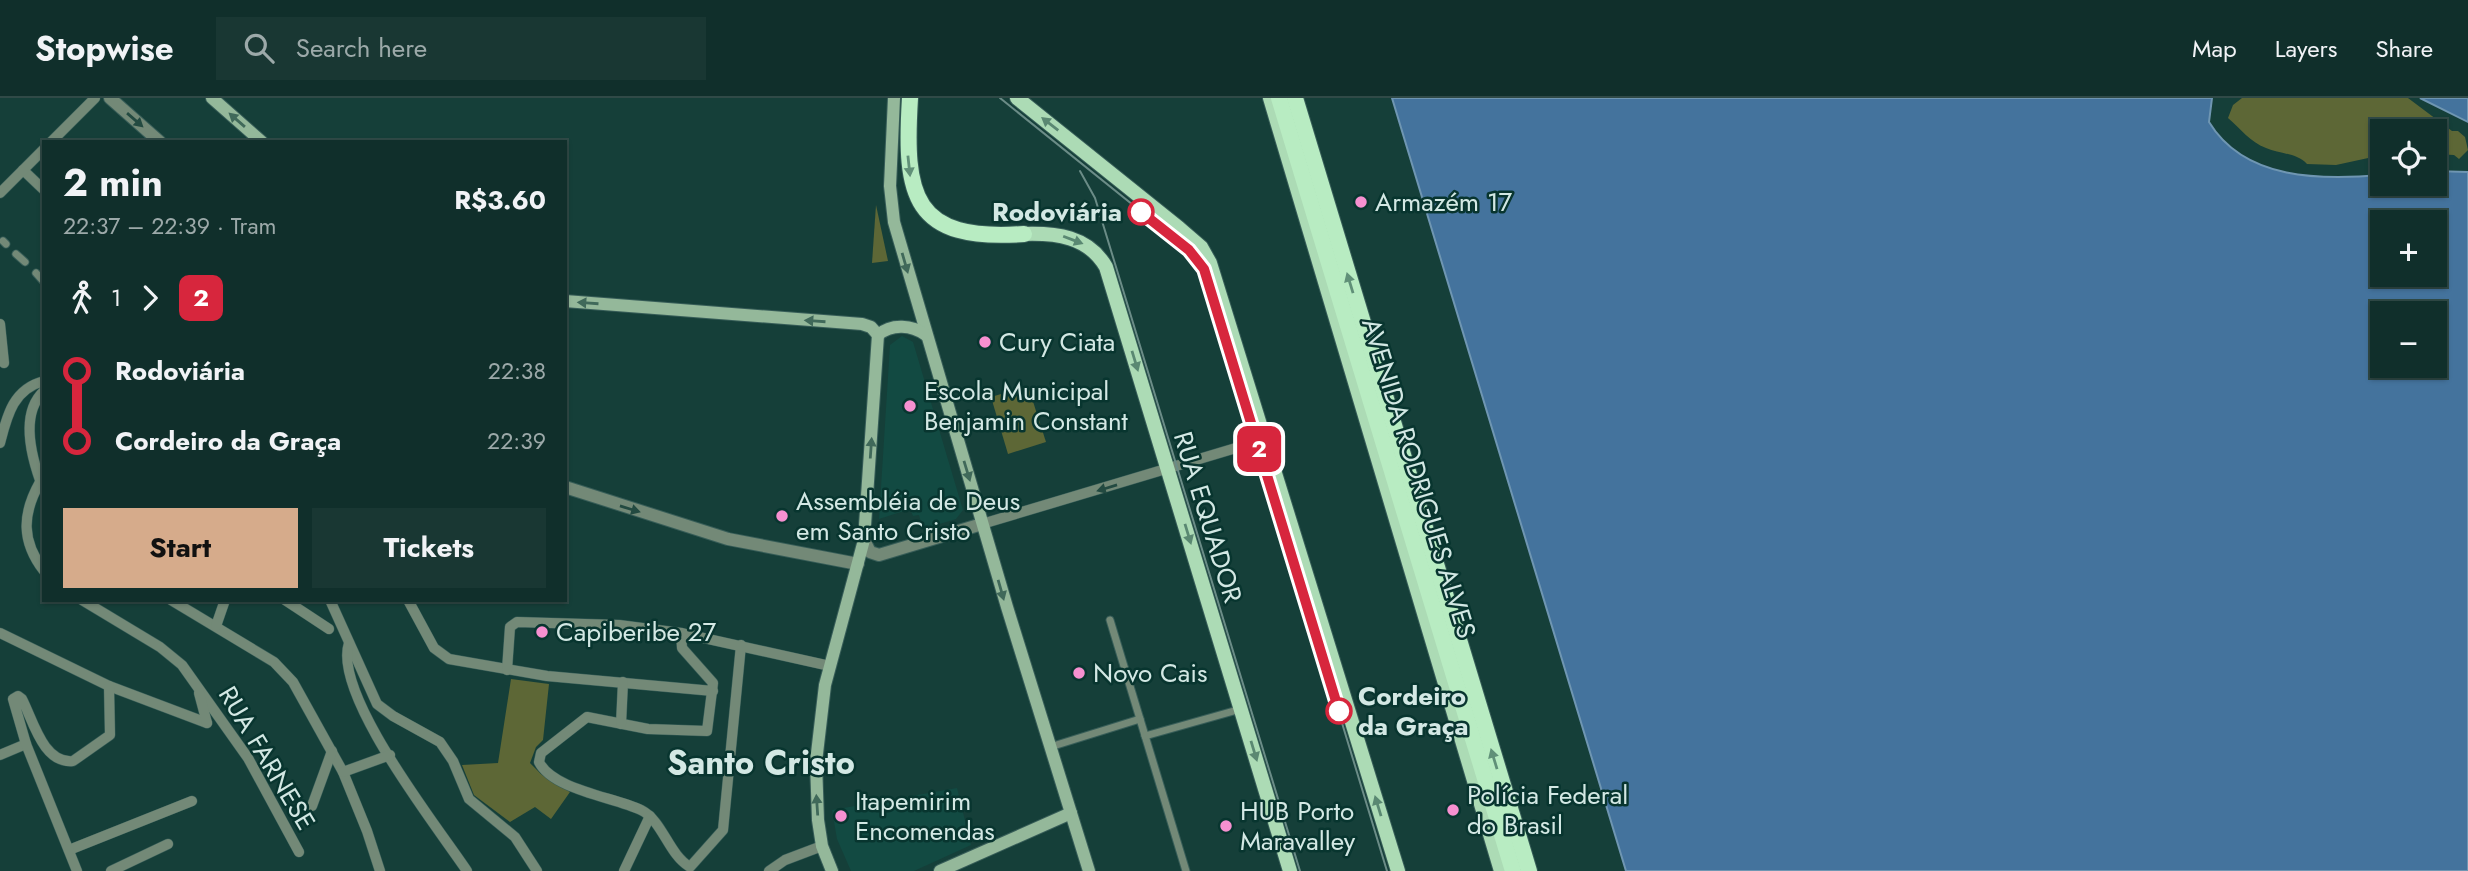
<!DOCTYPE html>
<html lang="en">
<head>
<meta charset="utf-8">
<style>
	:root { --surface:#102f2b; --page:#193733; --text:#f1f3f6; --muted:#9ca9a9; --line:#304a47; --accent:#d6ab8b }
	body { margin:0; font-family:Jost,sans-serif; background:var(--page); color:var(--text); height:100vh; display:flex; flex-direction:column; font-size:26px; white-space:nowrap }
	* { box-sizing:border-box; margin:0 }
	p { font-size:23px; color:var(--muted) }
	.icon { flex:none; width:38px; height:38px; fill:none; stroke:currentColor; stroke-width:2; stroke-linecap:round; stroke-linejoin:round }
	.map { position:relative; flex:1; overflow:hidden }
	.panel { position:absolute; left:42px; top:42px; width:525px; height:462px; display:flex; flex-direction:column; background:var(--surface); border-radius:0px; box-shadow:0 2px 5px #0004,0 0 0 2px var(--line) }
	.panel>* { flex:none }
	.badge { padding:0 14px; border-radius:10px; font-size:24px; line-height:46px }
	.fabs { position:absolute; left:2370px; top:21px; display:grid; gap:14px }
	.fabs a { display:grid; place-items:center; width:77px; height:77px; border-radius:0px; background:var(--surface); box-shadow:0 2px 5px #0004,0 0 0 2px var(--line); font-size:35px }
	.map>.badge { position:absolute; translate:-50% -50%; box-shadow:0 0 0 4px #fff }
	.legs { display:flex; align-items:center; gap:10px; height:77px; padding:0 21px; font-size:23px }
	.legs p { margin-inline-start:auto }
	.summary { display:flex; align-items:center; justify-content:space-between; height:119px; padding:0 21px }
	h1 { font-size:38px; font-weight:700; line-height:52px }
	.cta { display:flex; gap:14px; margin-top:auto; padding:14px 21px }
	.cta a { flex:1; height:80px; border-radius:0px; background:var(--accent); color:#111; font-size:28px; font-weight:700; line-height:80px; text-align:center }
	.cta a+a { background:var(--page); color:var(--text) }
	ul { padding:0 21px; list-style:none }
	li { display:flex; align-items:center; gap:24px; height:70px; font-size:26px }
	li i { display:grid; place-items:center; width:10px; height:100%; margin:0 9px; background:currentColor }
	li i::after { content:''; width:18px; height:18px; margin:-9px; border:5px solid; border-radius:50%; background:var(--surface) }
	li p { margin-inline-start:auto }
	li:first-child i { background:linear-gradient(#0000 50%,currentColor 0) }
	li:last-child i { background:linear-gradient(currentColor 50%,#0000 0) }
	header { display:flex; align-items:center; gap:42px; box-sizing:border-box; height:98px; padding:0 35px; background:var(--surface); border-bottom:2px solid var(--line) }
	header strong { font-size:33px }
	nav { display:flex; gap:38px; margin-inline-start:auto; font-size:24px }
	.search { width:490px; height:63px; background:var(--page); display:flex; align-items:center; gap:18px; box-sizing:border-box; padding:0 24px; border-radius:0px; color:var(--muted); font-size:26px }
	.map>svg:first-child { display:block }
</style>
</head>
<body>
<header>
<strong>Stopwise</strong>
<div class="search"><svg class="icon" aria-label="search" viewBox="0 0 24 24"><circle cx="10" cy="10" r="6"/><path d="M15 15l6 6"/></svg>Search here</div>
<nav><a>Map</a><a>Layers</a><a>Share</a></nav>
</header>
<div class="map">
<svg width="2468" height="773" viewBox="0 0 2468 773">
	<rect width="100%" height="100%" fill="#153f39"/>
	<g fill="#124a42">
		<polygon points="902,238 913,244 963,412 956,421 923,431 919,417 913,418 910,411 879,421 890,247"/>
		<polygon points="957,690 971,747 914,773 851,773 837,741 832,712"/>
	</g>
	<g fill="#5d6736">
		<path d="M2242 0H2408L2452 33H2458L2465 39 2468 52 2459 61 2454 57 2434 56V33H2382V57L2336 67 2307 66C2297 55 2280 56 2266 50 2250 44 2241 31 2228 20L2233 7Z"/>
		<polygon points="876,107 888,163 872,165"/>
		<polygon points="1028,288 1046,344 1008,356 991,299"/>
		<polygon points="511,581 549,586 543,642 536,649 530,665 541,676 570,694 551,721 535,709 510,724 474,697 462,667 498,665"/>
	</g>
	<g fill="#44739d" stroke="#6f96b2" stroke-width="2" fill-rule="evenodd">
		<path d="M1392 0H2212L2209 24C2245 83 2322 82 2382 77V86H2434V73L2468 74V773H1626ZM2382 124H2434V177H2382ZM2382 215H2434V268H2382Z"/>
		<polygon points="2420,0 2468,0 2468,24"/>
	</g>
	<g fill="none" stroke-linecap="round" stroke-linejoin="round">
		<defs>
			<g id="pedestrian">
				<polyline points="3,143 6,146"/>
				<polyline points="16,156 25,164"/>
				<polyline points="36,175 44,184"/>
				<polyline points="1110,522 1186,773"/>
				<polyline points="1145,638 1241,611"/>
				<polyline points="1050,649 1140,621"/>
			</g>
			<g id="minor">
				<polyline points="51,44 95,0"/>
				<polyline points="23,72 44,92"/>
				<polyline points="0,95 44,51"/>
				<polyline points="0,226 4,265"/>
				<path d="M44 293C18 317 33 365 44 393"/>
				<path d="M0 345C7 318 13 291 44 283"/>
				<path d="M40 384C22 416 21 443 44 473"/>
				<polyline points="982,426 1266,341"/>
				<polyline points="82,502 160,549 182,567 248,660 299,754"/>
				<polyline points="171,502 274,564 293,584 343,674 367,733 380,773"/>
				<polyline points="285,502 329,531"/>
				<polyline points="330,502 377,606 393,618 440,644 453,663 469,701 515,739 537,773"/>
				<polyline points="408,502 434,550 449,561 547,578 713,593"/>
				<polyline points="216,528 225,502"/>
				<polyline points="0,535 109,588 207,625"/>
				<path d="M681 535 682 550 713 585 707 633 648 631 587 619 541 655 539 664C553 692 614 699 641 712 663 723 668 756 690 769L723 732 741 547"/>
				<path d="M349 545C332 596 437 728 467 773"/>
				<polyline points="507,572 510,529 517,524 619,527 681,535 830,568"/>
				<polyline points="199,595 207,625"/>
				<polyline points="621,626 623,584"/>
				<polyline points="0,657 26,646"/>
				<polyline points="343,674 390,657"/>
				<polyline points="312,708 332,653"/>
				<polyline points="69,752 192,703"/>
				<path d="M77 773 26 646 13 601 18 598 22 601C33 622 43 666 73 663L110 637 109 588"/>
				<polyline points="111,773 168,746"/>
				<polyline points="624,773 650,718"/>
				<polyline points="769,773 785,762 822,748"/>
			</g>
			<g id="tertiary">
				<polyline points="110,0 160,44"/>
				<polyline points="565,389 728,441 858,466"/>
				<polyline points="864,442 870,454 879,457 982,426"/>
			</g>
			<g id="secondary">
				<polyline points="212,0 262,44"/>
				<polyline points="894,0 890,88 894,124 1007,509 1089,773"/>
				<polyline points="565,203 862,226 871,229 878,237"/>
				<path d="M878 237C892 225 912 227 926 237"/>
				<polyline points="832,773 822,748 818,722 816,664 825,587 864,442 878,237"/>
				<polyline points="940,773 1071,715"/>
			</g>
			<g id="primary">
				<polyline points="1017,0 1179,130 1201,149 1210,165 1398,773"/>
				<polyline points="1270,0 1501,773"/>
				<path d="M1024 136C1056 135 1088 138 1106 169L1290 773"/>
			</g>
			<g id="trunk">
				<path d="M910 0C904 98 912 144 1024 136"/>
				<polyline points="1279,0 1513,773"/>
				<polyline points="1295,0 1529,773"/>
			</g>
		</defs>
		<use href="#pedestrian" stroke="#375d58" stroke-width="9"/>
		<use href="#minor" stroke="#375d58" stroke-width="11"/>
		<use href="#tertiary" stroke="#375d58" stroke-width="14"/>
		<use href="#secondary" stroke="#375d58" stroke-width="14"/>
		<use href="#primary" stroke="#375d58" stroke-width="16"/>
		<use href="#trunk" stroke="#375d58" stroke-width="18"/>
		<use href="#pedestrian" stroke="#738977" stroke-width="7"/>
		<use href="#minor" stroke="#738977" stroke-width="10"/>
		<use href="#tertiary" stroke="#738977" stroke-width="12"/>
		<use href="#secondary" stroke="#94b89a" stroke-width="12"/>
		<use href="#primary" stroke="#acdbb5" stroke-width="14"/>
		<use href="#trunk" stroke="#b8ecc2" stroke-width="16"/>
		<g stroke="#6b8c87" stroke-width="2">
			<polyline points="1000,0 1189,152 1204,171 1387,773"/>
			<polyline points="1080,73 1095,100 1300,773"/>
		</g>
	</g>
	<defs><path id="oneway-solid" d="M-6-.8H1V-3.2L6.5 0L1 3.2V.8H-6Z" transform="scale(1.75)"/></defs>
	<g fill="#234a41">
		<use href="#oneway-solid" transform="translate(135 22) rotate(41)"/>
		<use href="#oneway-solid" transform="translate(1107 390) rotate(163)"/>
		<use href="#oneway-solid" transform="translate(630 411) rotate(17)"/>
	</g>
	<g fill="#40695a">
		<use href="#oneway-solid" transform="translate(237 22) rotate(-139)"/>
		<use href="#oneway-solid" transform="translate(905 165) rotate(74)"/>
		<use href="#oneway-solid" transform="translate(588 205) rotate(-176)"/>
		<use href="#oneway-solid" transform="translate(815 223) rotate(-176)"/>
		<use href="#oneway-solid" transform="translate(871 350) rotate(-86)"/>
		<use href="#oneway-solid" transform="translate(967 373) rotate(73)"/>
		<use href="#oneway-solid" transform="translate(1001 492) rotate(74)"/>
		<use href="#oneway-solid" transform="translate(817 707) rotate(-94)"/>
	</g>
	<g fill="#5a8872">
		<use href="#oneway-solid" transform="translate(1050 26) rotate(-142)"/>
		<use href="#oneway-solid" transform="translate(1073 142) rotate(21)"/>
		<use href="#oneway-solid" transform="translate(1135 263) rotate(73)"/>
		<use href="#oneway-solid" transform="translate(1188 436) rotate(73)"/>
		<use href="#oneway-solid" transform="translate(1254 653) rotate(73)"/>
		<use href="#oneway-solid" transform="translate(1378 708) rotate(-107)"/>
	</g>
	<g fill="#609078">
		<use href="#oneway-solid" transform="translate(909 68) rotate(84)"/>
		<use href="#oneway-solid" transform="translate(1350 185) rotate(-107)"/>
		<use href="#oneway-solid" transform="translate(1494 661) rotate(-107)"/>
	</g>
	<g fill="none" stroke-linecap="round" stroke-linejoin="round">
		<defs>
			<polyline id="line-1" points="1141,114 1189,152 1204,171 1339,613"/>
		</defs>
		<use href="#line-1" stroke="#fff" stroke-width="16"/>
		<use href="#line-1" stroke="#d7263d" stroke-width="10"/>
	</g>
	<g fill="#f690d0" stroke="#08352f" stroke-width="2.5">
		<circle cx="1361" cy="104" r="7"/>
		<circle cx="985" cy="244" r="7"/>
		<circle cx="910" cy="308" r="7"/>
		<circle cx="782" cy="418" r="7"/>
		<circle cx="542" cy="534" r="7"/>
		<circle cx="1079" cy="575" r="7"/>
		<circle cx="1453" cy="712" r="7"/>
		<circle cx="841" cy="718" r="7"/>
		<circle cx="1226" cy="728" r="7"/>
	</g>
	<g fill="#fff" stroke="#d7263d" stroke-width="3.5">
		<circle cx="1141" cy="114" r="12"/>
		<circle cx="1339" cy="613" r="12"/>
	</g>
	<g text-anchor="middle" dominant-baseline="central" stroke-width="5" stroke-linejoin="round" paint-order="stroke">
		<g font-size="26" fill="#d3e8e4" stroke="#08352f" text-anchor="start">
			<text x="1375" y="104">Armazém 17</text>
			<text x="999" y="244">Cury Ciata</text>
			<text x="924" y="293">Escola Municipal<tspan x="924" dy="30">Benjamin Constant</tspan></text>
			<text x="796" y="403">Assembléia de Deus<tspan x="796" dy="30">em Santo Cristo</tspan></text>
			<text x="556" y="534">Capiberibe 27</text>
			<text x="1093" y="575">Novo Cais</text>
			<text x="1467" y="697">Polícia Federal<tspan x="1467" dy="30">do Brasil</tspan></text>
			<text x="855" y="703">Itapemirim<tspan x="855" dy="30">Encomendas</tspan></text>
			<text x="1240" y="713">HUB Porto<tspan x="1240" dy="30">Maravalley</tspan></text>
		</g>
		<g font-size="26" font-weight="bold" fill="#d3e8e4" stroke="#08352f" text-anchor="end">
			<text x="1122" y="114">Rodoviária</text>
			<text x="1358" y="598" text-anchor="start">Cordeiro<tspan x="1358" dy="30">da Graça</tspan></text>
		</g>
		<g font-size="26" fill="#d3e8e4" stroke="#08352f">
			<text transform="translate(1419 380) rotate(73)">AVENIDA RODRIGUES ALVES</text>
			<text transform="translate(1208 419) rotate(73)">RUA EQUADOR</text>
			<text transform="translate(267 660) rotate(59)">RUA FARNESE</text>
		</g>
		<g font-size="33" font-weight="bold" fill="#d3e8e4" stroke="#08352f">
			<text x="761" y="664">Santo Cristo</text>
		</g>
	</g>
</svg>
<div class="fabs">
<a><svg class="icon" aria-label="locate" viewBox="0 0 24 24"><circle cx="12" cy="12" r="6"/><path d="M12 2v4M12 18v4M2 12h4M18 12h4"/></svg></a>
<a>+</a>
<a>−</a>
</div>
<b class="badge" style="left:1259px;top:351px;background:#d7263d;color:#fff">2</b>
<section class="panel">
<div class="summary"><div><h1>2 min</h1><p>22:37 – 22:39 · Tram</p></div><b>R$3.60</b></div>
<div class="legs"><svg class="icon" aria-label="walk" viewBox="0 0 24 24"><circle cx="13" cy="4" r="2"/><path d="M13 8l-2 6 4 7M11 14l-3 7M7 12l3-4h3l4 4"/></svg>1<svg class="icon" aria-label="forward" viewBox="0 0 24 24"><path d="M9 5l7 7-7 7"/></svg><b class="badge" style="background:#d7263d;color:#fff">2</b></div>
<ul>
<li><i style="color:#d7263d"></i><b>Rodoviária</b><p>22:38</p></li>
<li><i style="color:#d7263d"></i><b>Cordeiro da Graça</b><p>22:39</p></li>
</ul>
<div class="cta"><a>Start</a><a>Tickets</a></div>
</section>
</div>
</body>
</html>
